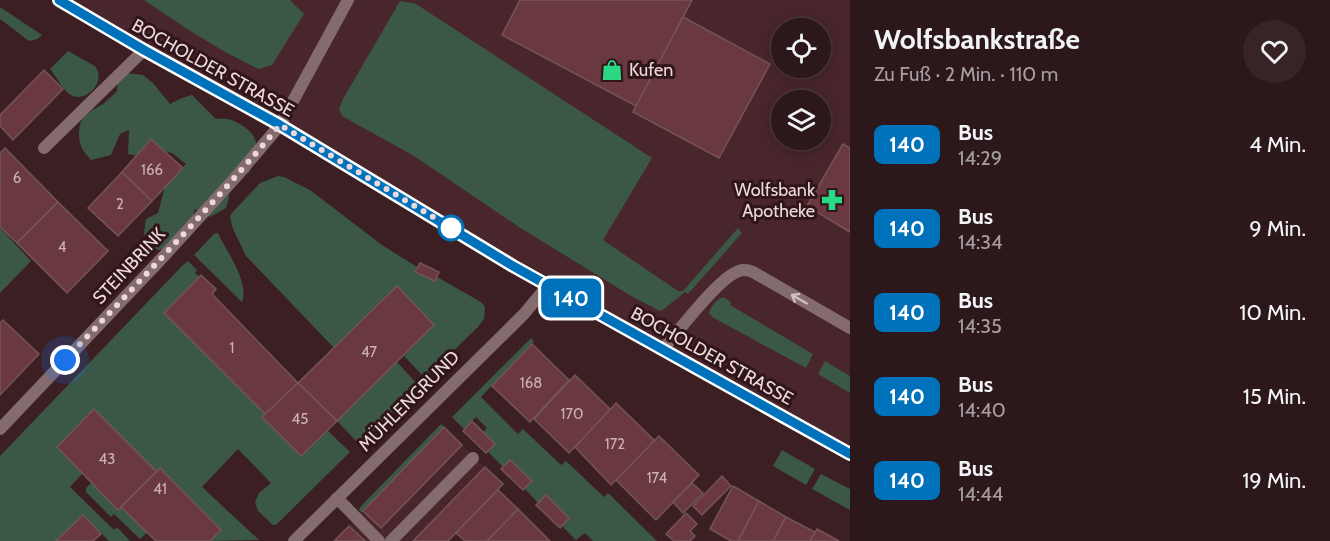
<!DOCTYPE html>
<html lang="de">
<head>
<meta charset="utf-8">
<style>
	:root { --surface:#2c171a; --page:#382427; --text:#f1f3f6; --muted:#a69fa2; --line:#483639 }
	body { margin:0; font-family:Cabin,sans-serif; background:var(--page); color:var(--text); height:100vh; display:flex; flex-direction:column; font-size:22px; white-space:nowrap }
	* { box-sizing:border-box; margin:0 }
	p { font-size:20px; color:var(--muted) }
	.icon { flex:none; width:33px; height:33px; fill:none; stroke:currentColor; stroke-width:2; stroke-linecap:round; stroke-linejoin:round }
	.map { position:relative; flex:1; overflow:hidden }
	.sheet { display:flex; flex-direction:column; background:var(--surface); width:480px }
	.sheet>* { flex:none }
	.badge { padding:0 12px; border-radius:9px; font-size:21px; line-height:39px }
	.fabs { position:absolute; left:771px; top:18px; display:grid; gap:12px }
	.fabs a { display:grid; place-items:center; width:60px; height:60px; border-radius:50%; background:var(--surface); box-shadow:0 3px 15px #0003,0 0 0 2px var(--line); font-size:30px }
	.you { position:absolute; width:30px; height:30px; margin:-15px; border:4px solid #fff; border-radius:50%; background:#1a73e8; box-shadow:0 0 0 9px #1a73e833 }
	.map>.badge { position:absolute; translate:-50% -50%; box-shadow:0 0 0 3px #fff }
	.round { display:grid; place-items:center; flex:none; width:63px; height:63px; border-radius:32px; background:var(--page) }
	.head { display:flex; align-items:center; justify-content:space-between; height:102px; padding:0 24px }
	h1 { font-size:28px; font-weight:700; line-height:45px }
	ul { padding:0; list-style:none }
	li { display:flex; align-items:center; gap:18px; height:84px; padding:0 24px }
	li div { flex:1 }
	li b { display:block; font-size:22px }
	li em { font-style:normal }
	li .badge { min-width:66px; font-weight:700; text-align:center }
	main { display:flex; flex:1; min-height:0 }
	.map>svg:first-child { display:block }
</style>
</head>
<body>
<main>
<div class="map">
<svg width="850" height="541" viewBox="0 0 850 541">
	<rect width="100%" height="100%" fill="#3b1f23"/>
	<g fill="#49262b" fill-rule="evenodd">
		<path d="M59 0H850V453ZM782 28H820V68H782ZM782 100H820V140H782Z"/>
		<polygon points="462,445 485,467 413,541 365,541 349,526 364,510 381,528"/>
	</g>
	<g fill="#3b5745">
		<path d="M144 0H290L304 14 272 65 259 69C219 51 181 25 144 0Z"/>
		<polygon points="400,1 416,4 652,158 603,240 678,291 683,291 738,228 742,233 688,294 685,292 664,309 660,311 631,296 519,227 414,156 342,116 339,109 343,99"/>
		<path d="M0 7 42 35C39 39 34 40 29 41L0 19Z"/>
		<path d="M68 51 95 66C108 84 82 106 68 93 62 88 56 76 50 69Z"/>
		<path d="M126 73 143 75 153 83 170 104 182 98 192 95 216 119C227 117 234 120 243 126 263 139 257 155 249 173L228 177 229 198 226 208 210 217 195 209 189 231 180 245 158 250 147 243 144 233 146 219 158 213 165 187 186 164 172 153 158 150 142 157 128 154 129 130 120 134 111 155 91 160C84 152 79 146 79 135 79 115 88 113 103 104 108 100 113 95 117 91L118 79Z"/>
		<polygon points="278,176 284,177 310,190 382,245 417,267 415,272 437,277 481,302 485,307 484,319 478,327 425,378 404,356 434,325 397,286 334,348 246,256 233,229 230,217 231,214 260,183"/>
		<polygon points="0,228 31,261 0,293"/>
		<path d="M218 233C226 251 250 282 242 302L194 255 214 234Z"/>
		<polygon points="188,261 197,270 195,273 200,277 164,313 265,414 263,416 301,456 327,430 350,452 276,525 273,525 258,511 255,502 259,493 271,483 238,449 202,487 259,540 210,541 221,530 161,469 157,472 94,409 57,447 83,473 70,487 114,530 117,527 130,541 109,541 83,515 56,541 0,541 0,456 183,265"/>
		<path d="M723 297 731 302 730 305 813 354 806 368 712 317 709 313C712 305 716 300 723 297Z"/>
		<polygon points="531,338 534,342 481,397 518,434 523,429 561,465 566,461 604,497 608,493 657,541 593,541 585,533 576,540 562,526 569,517 546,495 538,503 525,489 532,481 510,460 503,467 487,451 495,444 483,432 487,428 476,417 464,429 452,417"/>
		<polygon points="825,361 850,376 850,393 818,374"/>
		<polygon points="397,362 419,386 360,445 337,421"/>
		<polygon points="441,424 444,427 361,513 359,509 363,504"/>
		<polygon points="782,450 815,469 806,485 773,466"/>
		<polygon points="821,474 850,489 850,510 812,489"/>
		<polygon points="92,482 121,507 148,532 140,539 114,514 111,517 86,492 86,488"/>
	</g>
	<g fill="#6a3940" stroke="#745457" stroke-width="1.5">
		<polygon points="520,0 692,0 636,106 502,35"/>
		<polygon points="683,17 770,64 719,158 633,112"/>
		<polygon points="44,70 63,89 13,140 0,126 0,115"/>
		<polygon points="151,139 183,168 152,201 122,172"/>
		<polygon points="843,144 850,148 850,232 807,206"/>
		<polygon points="5,148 58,202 17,243 0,227 0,153"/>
		<polygon points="122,172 152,201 118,236 88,208"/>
		<polygon points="58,202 108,251 67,293 17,243"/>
		<polygon points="420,263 439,272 435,281 415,272"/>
		<polygon points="201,275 216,289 212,294 298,383 265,414 164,313"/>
		<polygon points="397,286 434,325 337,421 298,383"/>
		<polygon points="3,320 39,354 0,395 0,323"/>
		<polygon points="532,344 569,380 530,422 492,386"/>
		<polygon points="575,375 611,410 569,453 534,419"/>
		<polygon points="298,383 337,421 301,456 262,417"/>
		<polygon points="616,403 655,441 611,485 575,447"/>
		<polygon points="94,409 157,472 118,510 57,447"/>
		<polygon points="472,421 495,444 486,453 463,431"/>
		<polygon points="444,427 462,445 381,528 363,511"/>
		<polygon points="659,436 699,475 656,520 616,480"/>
		<polygon points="510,460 532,481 523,490 501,469"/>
		<polygon points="485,467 503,484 456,533 448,541 413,541"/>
		<polygon points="160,468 221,530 210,541 156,541 121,507"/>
		<polygon points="722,476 731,486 702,515 693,506"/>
		<polygon points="692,483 703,493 683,513 673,502"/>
		<polygon points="733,486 759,501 738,541 731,541 710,529"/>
		<polygon points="498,490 518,509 487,541 465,541 456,533"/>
		<polygon points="546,495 569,518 560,528 536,505"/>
		<polygon points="759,501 786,517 773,541 738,541"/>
		<polygon points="518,509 550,541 487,541"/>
		<polygon points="686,513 697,524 690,531 695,536 690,541 674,541 666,534"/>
		<polygon points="83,515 101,534 93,541 56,541"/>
		<polygon points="786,517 815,532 810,541 773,541"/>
		<polygon points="349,526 365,541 334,541"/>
		<polygon points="817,529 839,541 810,541"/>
	</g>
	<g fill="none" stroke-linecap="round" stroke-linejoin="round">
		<g stroke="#846b6e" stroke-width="12">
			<polyline points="44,148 144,50"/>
			<path d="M662 350C678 332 719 277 739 271 744 269 748 270 753 272L850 328"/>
			<polyline points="337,498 379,541"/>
			<polyline points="391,541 473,458"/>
		</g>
		<g stroke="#846b6e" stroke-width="12">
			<polyline points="0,429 164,256 235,178 280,125 348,0"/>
			<polyline points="294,541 524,314 548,285"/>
		</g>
		<polyline stroke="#b99195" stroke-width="12" points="59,0 144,50 280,125 514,266 850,454"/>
	</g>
	<defs><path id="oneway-shaft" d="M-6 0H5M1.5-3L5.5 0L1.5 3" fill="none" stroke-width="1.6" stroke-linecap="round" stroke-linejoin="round" transform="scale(1.5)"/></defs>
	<use stroke="#d3bec0" href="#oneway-shaft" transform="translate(799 299) rotate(-150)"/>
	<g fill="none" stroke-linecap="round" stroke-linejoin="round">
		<defs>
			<polyline id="line" points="59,0 144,50 280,125 513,266 850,454"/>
		</defs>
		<use href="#line" stroke="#fff" stroke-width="14"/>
		<use href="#line" stroke="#0072bc" stroke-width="9"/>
		<path stroke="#edd9db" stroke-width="6" stroke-dasharray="0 10.8" d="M65 360C138 283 212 206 280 125L453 229 451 228"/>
	</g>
	<defs>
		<symbol id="shop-bare" viewBox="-9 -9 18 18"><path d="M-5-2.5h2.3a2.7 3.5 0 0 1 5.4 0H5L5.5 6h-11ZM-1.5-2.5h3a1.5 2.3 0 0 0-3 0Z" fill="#2ad884" stroke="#301519" stroke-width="2.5" paint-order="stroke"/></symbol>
		<symbol id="pharmacy-bare" viewBox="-9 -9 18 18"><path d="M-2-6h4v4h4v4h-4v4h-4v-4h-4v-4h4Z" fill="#2ad884" stroke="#301519" stroke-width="2.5" paint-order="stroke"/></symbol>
	</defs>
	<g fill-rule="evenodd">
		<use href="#shop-bare" x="597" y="55" width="30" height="30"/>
		<use href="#pharmacy-bare" x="817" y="185" width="30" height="30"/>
	</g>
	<circle fill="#fff" stroke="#0072bc" stroke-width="3" cx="451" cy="228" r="12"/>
	<g text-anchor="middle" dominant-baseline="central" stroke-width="6" stroke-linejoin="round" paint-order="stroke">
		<g font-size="15" fill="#ccb1b4">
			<text x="152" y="170">166</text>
			<text x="17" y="178">6</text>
			<text x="120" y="204">2</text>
			<text x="62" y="247">4</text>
			<text x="232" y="348">1</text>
			<text x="369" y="352">47</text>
			<text x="531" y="383">168</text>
			<text x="572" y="414">170</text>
			<text x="300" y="419">45</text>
			<text x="615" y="444">172</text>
			<text x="107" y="459">43</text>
			<text x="657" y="478">174</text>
			<text x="160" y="489">41</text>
		</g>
		<g font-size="18" fill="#edd9db" stroke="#301519">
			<text transform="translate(213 68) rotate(29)">BOCHOLDER STRASSE</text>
			<text transform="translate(129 266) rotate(-47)">STEINBRINK</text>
			<text transform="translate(712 356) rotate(29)">BOCHOLDER STRASSE</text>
			<text transform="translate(409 401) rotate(-45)">MÜHLENGRUND</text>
		</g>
		<g font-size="18" fill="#edd9db" stroke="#301519" text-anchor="start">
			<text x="629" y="70">Kufen</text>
			<text x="815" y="190" text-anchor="end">Wolfsbank<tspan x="815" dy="21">Apotheke</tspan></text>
		</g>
	</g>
</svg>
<div class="fabs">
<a><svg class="icon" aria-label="locate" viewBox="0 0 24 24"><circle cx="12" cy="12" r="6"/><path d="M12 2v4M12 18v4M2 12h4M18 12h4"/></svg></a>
<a><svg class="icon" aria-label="layers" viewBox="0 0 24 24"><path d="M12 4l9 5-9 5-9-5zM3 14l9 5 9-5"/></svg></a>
</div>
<div class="you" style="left:65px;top:360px"></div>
<b class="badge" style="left:571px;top:298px;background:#0072bc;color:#fff">140</b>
</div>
<section class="sheet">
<div class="head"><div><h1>Wolfsbankstraße</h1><p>Zu Fuß · 2 Min. · 110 m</p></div><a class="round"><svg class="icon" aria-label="heart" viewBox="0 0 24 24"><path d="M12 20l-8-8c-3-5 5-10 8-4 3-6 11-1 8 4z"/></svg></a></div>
<ul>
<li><span class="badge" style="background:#0072bc;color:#fff">140</span><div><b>Bus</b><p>14:29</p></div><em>4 Min.</em></li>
<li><span class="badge" style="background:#0072bc;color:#fff">140</span><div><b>Bus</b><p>14:34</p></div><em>9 Min.</em></li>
<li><span class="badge" style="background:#0072bc;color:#fff">140</span><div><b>Bus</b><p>14:35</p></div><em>10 Min.</em></li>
<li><span class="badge" style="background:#0072bc;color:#fff">140</span><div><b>Bus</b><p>14:40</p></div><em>15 Min.</em></li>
<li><span class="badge" style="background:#0072bc;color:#fff">140</span><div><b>Bus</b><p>14:44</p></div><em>19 Min.</em></li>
</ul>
</section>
</main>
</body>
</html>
